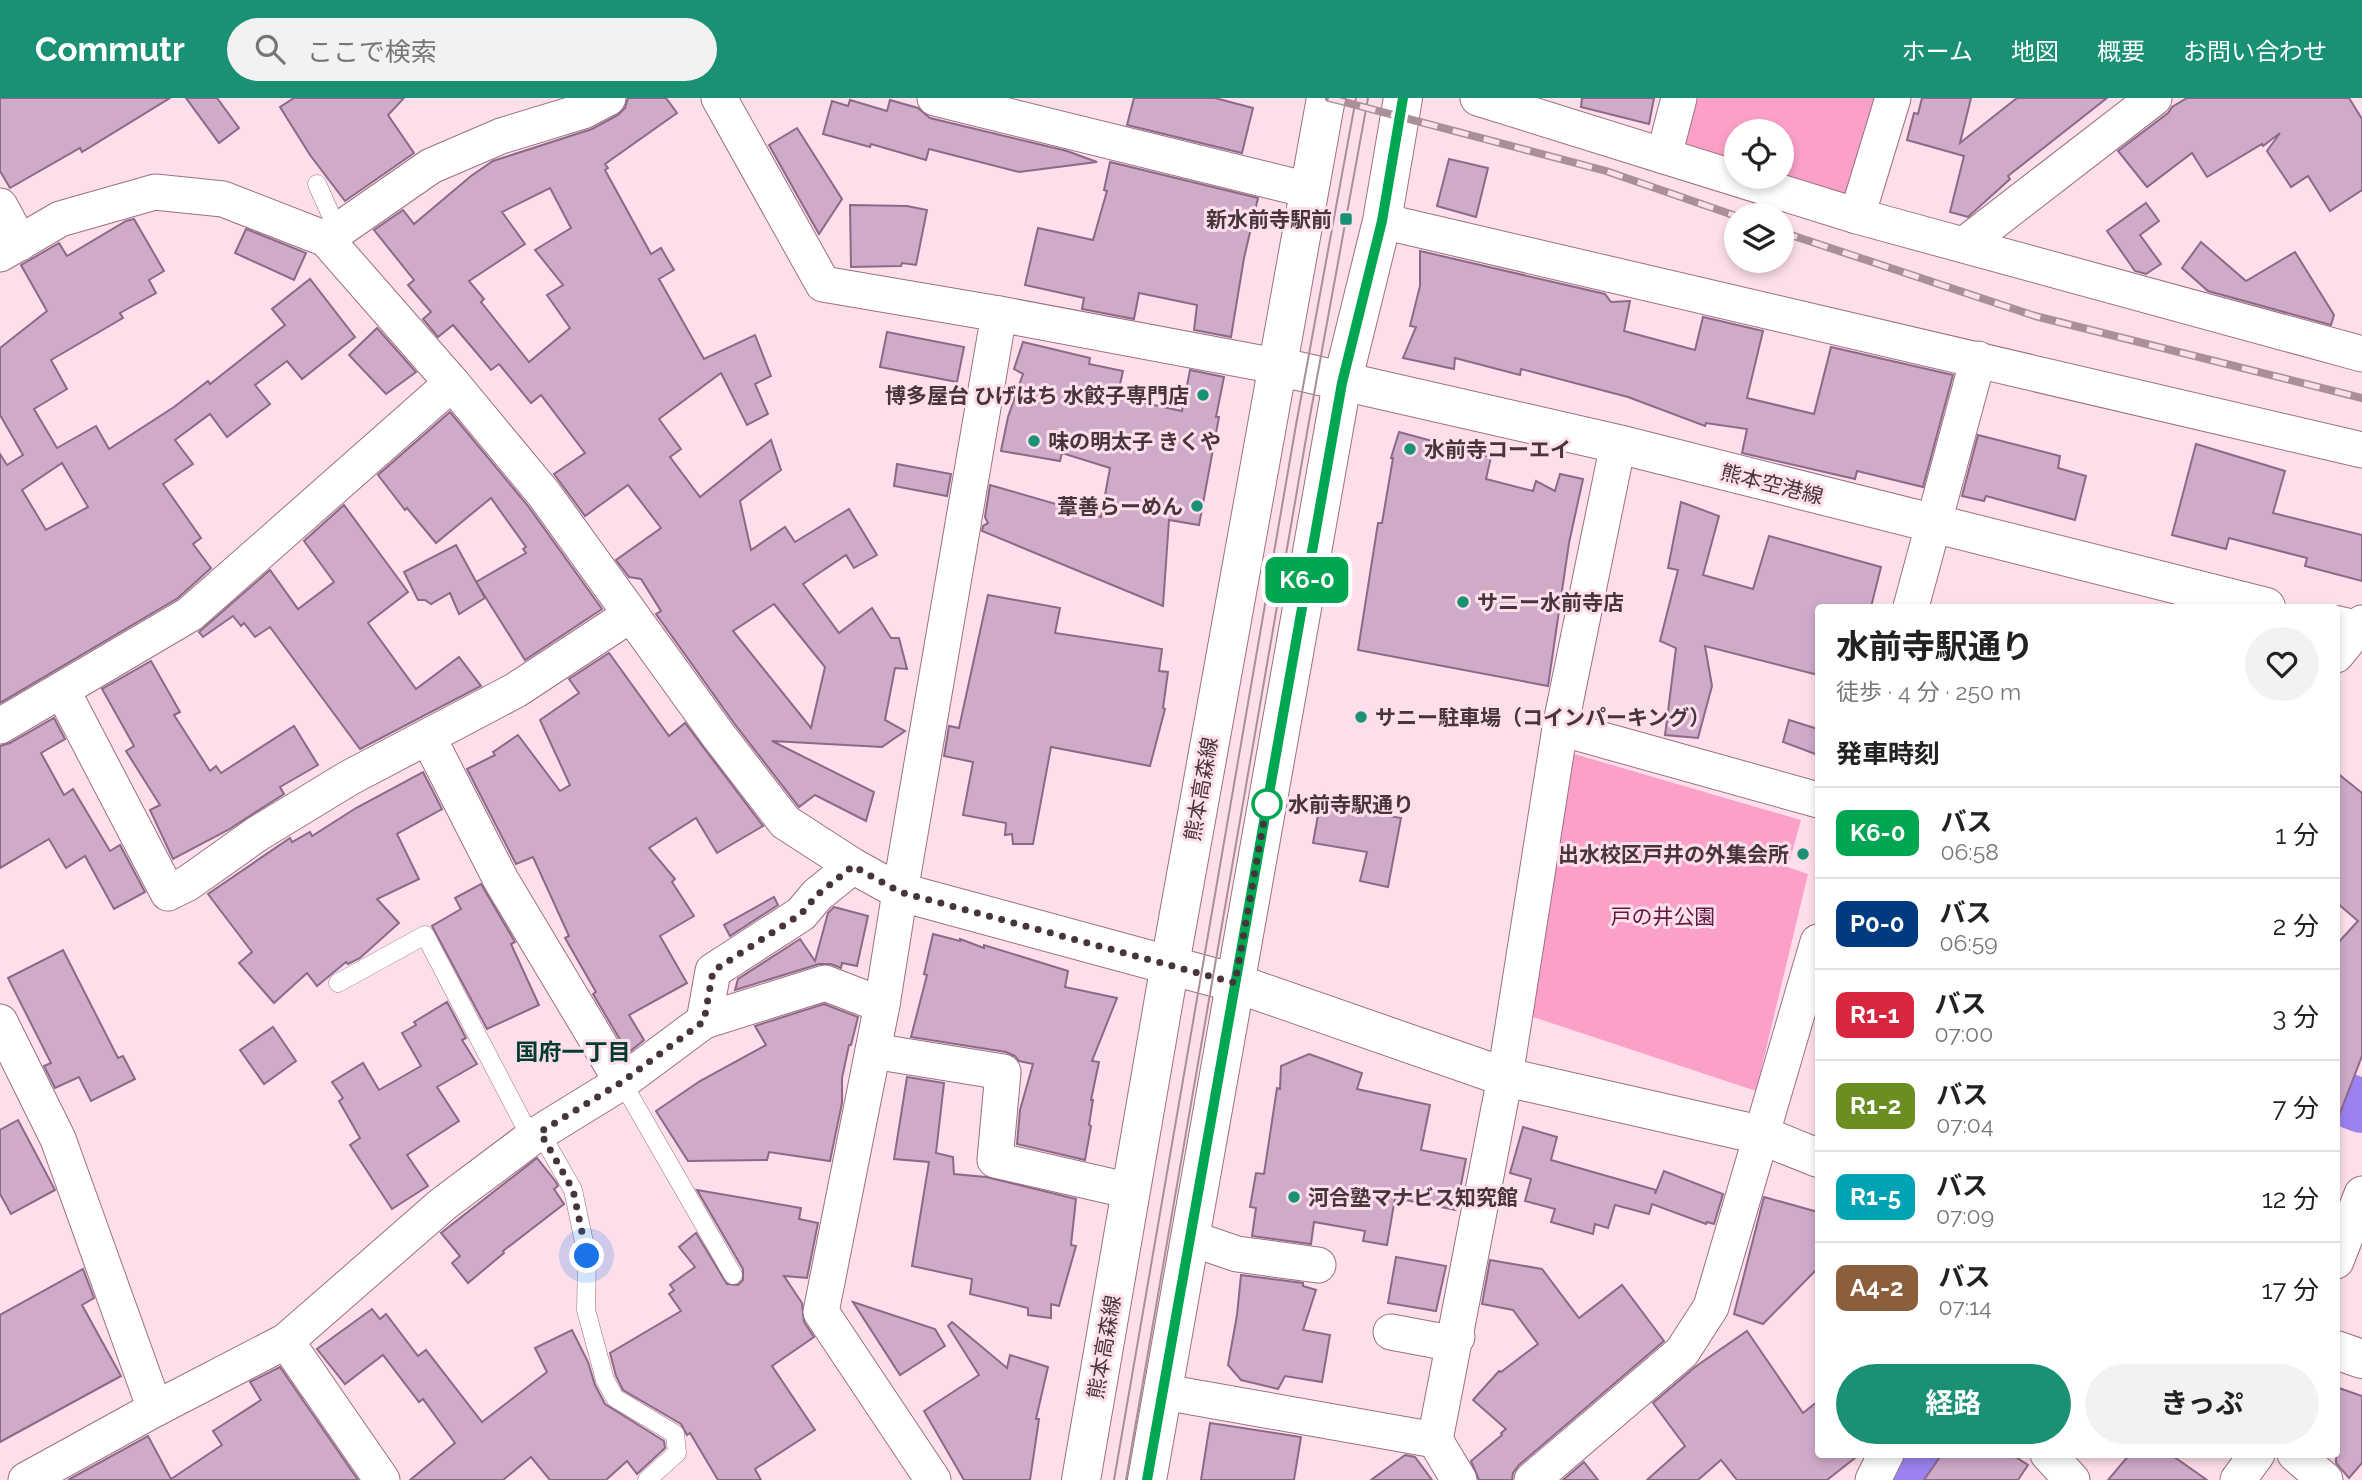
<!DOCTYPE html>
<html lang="ja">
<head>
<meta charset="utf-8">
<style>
	:root { --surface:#fff; --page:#f2f2f2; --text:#222; --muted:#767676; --line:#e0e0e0; --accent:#1a9175 }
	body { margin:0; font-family:Raleway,"Noto Sans JP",sans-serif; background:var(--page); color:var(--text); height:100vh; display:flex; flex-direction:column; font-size:26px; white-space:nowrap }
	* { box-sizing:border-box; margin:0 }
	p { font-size:23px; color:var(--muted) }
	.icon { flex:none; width:38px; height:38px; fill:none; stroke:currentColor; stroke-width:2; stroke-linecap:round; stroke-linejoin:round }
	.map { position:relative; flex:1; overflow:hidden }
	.drawer { position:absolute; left:1815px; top:506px; width:525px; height:854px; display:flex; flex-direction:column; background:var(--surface); border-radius:7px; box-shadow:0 4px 10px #0003 }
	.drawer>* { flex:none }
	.badge { padding:0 14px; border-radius:10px; font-size:24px; line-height:46px }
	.fabs { position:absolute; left:1724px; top:21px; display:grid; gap:14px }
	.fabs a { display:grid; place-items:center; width:70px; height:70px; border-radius:50%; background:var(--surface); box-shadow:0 4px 10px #0003; font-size:35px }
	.you { position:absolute; width:35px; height:35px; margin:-18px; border:5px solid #fff; border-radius:50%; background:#1a73e8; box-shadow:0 0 0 10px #1a73e833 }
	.map>.badge { position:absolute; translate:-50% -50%; box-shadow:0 0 0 4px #fff }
	h2 { padding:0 21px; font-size:26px; line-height:63px }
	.round { display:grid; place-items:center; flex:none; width:74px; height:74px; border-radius:37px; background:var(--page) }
	.headline { display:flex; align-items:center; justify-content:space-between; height:119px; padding:0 21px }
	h1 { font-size:33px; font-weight:700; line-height:52px }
	.action { display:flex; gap:14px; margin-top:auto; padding:14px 21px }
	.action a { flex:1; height:80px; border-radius:42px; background:var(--accent); color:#fff; font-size:28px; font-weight:700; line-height:80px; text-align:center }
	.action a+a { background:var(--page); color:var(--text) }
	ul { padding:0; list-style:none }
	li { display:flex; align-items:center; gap:21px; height:91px; padding:0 21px; border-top:2px solid var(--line) }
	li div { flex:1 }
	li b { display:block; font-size:26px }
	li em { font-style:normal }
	li .badge { min-width:77px; font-weight:700; text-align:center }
	header { display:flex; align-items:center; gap:42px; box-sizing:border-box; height:98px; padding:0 35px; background:var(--accent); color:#fff }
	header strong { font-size:33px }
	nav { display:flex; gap:38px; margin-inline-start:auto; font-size:24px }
	.search { width:490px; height:63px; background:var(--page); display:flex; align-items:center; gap:18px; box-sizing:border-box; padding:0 24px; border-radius:38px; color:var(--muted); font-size:26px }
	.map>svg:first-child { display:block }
</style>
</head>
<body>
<header>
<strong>Commutr</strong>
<div class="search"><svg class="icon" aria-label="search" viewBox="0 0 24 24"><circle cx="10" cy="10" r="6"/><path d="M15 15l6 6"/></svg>ここで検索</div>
<nav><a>ホーム</a><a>地図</a><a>概要</a><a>お問い合わせ</a></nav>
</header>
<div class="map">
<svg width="2362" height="1382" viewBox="0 0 2362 1382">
	<rect width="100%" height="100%" fill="#fddfeb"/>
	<g fill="#fba1c9">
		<polygon points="1693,0 1878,0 1853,102 1782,79 1782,33 1736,33 1736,64 1681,46"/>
		<polygon points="1557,651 1801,722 1788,769 1808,776 1756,993 1515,913"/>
	</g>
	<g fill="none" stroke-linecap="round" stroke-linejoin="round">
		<g stroke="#9b82f0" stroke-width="54">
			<polyline points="2336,998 2362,1008"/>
			<polyline points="1904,1382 1917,1356"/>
		</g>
	</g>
	<g fill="#cfaac9" stroke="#8c6986" stroke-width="2" fill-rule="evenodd">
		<polygon points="0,0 170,0 82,54 80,50 10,90 0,73"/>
		<polygon points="186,0 217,0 239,30 219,45"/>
		<polygon points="294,0 404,0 388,17 414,55 345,103 310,57 280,9"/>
		<path d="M628 0H666L677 15 605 66 608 70 605 72 651 156 661 150 674 172 659 181 704 261 755 237 771 278 755 286 768 316 747 327 721 275 659 321 681 351 670 359 700 399 771 342 781 372 740 403 751 452 785 429 795 444 849 411 877 457 854 470 846 457 803 486 839 535 872 510 891 540H899L907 571 895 570 885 622 905 633 882 649 772 643 874 694 866 723 815 697 799 709 734 625 656 516 661 513 641 481 629 479 616 462 661 430 628 387 585 418 554 376 585 355 541 297 531 305 499 266 491 272 453 227 438 239 423 221 431 214 408 187 414 182 374 132 403 112 414 126 471 78 493 63 592 31 618 17 625 10ZM550 90 571 130 535 152 563 187 547 197 570 230 529 264 481 204 484 201 469 183 525 146 502 114ZM774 506 825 569 811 630 733 533Z"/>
		<polygon points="1134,0 1215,0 1253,10 1242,55 1127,27"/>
		<polygon points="1582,0 1654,0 1649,26 1581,9"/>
		<polygon points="1922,0 1971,0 1960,45 2017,0 2107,0 2008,78 2010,81 1968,119 1950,114 1964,58 1907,42 1914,15 1918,16"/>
		<polygon points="2187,0 2349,0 2362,21 2362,92 2330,113 2308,78 2291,89 2267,53 2280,35 2263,48 2262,46 2207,79 2192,55 2147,89 2118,53 2168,15 2172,9"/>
		<polygon points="850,2 887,13 890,2 918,10 930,20 1067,53 1097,64 1019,74 929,51 926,62 871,46 870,49 823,36 832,3 848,8"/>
		<polygon points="797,30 842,101 819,136 769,47"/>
		<polygon points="1449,61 1488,70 1476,119 1437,108"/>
		<polygon points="1110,64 1258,100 1244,160 1231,239 1194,232 1197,207 1139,195 1134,221 1082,211 1084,200 1025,187 1038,130 1093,142 1107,93 1104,92"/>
		<polygon points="2146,105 2159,123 2140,137 2161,166 2146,176 2135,173 2107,133"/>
		<polygon points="850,107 907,108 927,112 916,167 902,165 901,168 851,169"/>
		<path d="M134 121 164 173 149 182 156 195 120 215 123 220 51 262 67 291 34 311 57 350 96 328 109 351 174 309 208 283 210 286 285 227 272 211 310 181 355 239 302 281 287 263 255 287 270 306 227 339 210 316 175 342 193 366 163 386 201 440 193 446 211 470 178 500 0 605V356L7 367 23 357 0 317V250L47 213 21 167 59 145 67 158 126 123ZM62 365 88 409 46 432 22 392Z"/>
		<polygon points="246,131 306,155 294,182 235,155"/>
		<polygon points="2201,144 2246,183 2295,154 2334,217 2331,227 2208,193 2182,170"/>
		<polygon points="1420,153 1605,196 1611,204 1630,203 1624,233 1695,252 1703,219 1763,233 1747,300 1814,316 1831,249 1953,277 1923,389 1857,373 1855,381 1742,355 1747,331 1706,325 1705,328 1628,299 1521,271 1520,277 1455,260 1454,271 1403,260 1416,229 1410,228 1420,188"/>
		<polygon points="377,230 416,274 386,296 349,257"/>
		<polygon points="887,234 964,249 957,284 880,269"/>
		<polygon points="1023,244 1090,260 1089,266 1123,273 1117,299 1182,313 1190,272 1224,279 1216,319 1219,319 1199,427 1169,422 1163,508 982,433 983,428 988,425 985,419 990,387 1101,419 1110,370 1062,355 1060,363 1001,353 1008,319 1023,276 1014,271"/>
		<polygon points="450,314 528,408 602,511 525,562 476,484 526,455 523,451 526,449 491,400 436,445 407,410 405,412 378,377"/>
		<polygon points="1399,334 1491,359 1486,381 1533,393 1536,383 1555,393 1560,376 1583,381 1569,445 1548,588 1358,552 1378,425 1382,425 1393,360 1391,360"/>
		<polygon points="1978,337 2060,358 2058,370 2086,378 2075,422 1986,398 1984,403 1962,398"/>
		<polygon points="2196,346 2285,373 2273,415 2362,437 2362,483 2305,468 2307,460 2229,440 2226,451 2172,437"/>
		<polygon points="897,366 951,376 947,398 894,388"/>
		<polygon points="1681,404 1719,418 1703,477 1753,491 1769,438 1881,469 1871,509 1818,509 1818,577 1705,548 1712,588 1698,640 1665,637 1676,550 1660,543 1678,472 1668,470"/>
		<polygon points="344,407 408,494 368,525 416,591 459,559 481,588 360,651 270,529 255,539 244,525 241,528 233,518 203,539 199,534 270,472 298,511 334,484 304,443"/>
		<polygon points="456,447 485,500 459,516 450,495 431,506 425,502 418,502 404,474"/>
		<polygon points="988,497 1060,510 1055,535 1162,551 1159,573 1168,574 1163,610 1165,611 1150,668 1051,649 1033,746 1013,746 1012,736 1005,737 1006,725 963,717 973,664 944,658 949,628 959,630"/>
		<polygon points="609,555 669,638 685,625 763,728 717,755 696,720 649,750 675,781 672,784 694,818 660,838 687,885 629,917 644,942 628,955 593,896 596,894 565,840 569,838 533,759 516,766 467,671 495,657 493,654 518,637 560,693 570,687 540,622 579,595 569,581"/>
		<polygon points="151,563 180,614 174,617 210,673 216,668 221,675 294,628 318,667 280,689 284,696 228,732 173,761 150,712 160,707 126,653 134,648 102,591"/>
		<polygon points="54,620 65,641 41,655 64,697 73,691 110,753 120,747 145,794 114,811 85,758 66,770 49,741 0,770 0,648 10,645"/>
		<polygon points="1789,622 1818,631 1818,657 1783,644"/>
		<polygon points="423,674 442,711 397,736 419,781 377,801 399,825 360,860 348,866 346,864 317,888 307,875 274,905 239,865 252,854 208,796 290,740 292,744 310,734 312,738 356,710"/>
		<polygon points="2336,674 2362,695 2362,958 2338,1020 2336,1019 2336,847 2358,823 2336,804"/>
		<polygon points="1320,706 1401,720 1388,789 1360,783 1367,754 1313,745"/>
		<polygon points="481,786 515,844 511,846 539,907 487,931 432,828 461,811 455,800"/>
		<polygon points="774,799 778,807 730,838 724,827"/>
		<polygon points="834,809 868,818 857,868 842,865 841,870 831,866 819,866 735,892 738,881 800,841 815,863 828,815"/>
		<polygon points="933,836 960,843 960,841 984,850 984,847 1068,873 1065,889 1117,900 1092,963 1099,964 1091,1002 1093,1002 1089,1027 1091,1028 1085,1062 1017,1046 1020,1012 1033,966 1019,963 1015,958 1006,954 911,939 927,877 924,876"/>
		<polygon points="63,852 118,960 123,958 135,981 91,1003 79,979 55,990 44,968 51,965 8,880"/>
		<polygon points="447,904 466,940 462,942 477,966 437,989 459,1023 407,1057 428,1088 392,1111 350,1047 360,1040 339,1003 343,1000 332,984 363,965 379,992 421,968 402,935 416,927 414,924"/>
		<polygon points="824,906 858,919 851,947 849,947 842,980 842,1005 830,1063 769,1054 767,1062 688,1063 656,1013 700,983 766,947 755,928"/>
		<polygon points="273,929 296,963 264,986 240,952"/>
		<polygon points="1309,956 1362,975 1357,991 1430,1007 1421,1052 1466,1061 1456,1112 1395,1100 1387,1147 1363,1143 1365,1133 1314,1124 1311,1146 1252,1138 1256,1110 1250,1109 1256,1075 1264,1076 1277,990 1280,991 1281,968"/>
		<polygon points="907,979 944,985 936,1055 953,1059 954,1076 986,1079 1076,1101 1071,1147 1076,1148 1059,1208 1051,1206 1051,1220 1028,1217 1028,1210 970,1196 972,1181 912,1168 929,1064 894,1061"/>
		<polygon points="18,1022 55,1092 11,1116 0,1096 0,1032"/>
		<polygon points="1523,1029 1557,1039 1551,1062 1656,1092 1655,1096 1664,1073 1723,1096 1714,1126 1707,1124 1706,1126 1652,1106 1649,1116 1615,1107 1608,1130 1595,1126 1593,1136 1551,1124 1555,1111 1525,1103 1531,1081 1510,1075"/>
		<polygon points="537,1060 556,1084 558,1088 554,1091 564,1106 503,1153 504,1155 468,1185 452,1165 460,1158 441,1135"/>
		<polygon points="697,1092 801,1110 799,1121 818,1125 807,1180 784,1178 802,1205 804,1224 814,1239 772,1268 815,1332 755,1371 761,1382 718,1382 690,1335 687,1337 681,1326 623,1292 616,1278 610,1255 681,1213 669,1196 674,1192 670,1187 695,1169 679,1149 696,1135 727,1186 738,1187 743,1182 743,1171"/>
		<polygon points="1764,1099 1818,1114 1818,1170 1763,1226 1734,1216"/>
		<polygon points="1396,1159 1446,1168 1436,1213 1388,1205"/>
		<polygon points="1490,1162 1542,1171 1579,1220 1622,1187 1664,1243 1519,1367 1513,1375 1512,1382 1479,1382 1471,1363 1502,1337 1501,1335 1506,1331 1473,1302 1499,1273 1501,1274 1538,1246 1513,1212 1482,1206"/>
		<polygon points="83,1171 94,1200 82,1207 121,1278 0,1344 0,1217"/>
		<polygon points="1241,1177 1303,1185 1303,1188 1316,1192 1303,1232 1330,1237 1322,1284 1285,1278 1278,1291 1241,1282 1228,1267 1237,1217"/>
		<polygon points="853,1204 935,1231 945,1248 900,1277"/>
		<polygon points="372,1211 380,1221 386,1216 418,1258 426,1252 482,1324 547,1274 535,1250 572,1232 588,1264 595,1287 605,1306 664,1343 665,1350 637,1376 627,1363 606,1382 550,1382 531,1359 503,1382 410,1382 455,1345 423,1301 419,1304 383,1257 345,1286 317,1251"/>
		<polygon points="952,1224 1007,1270 1010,1257 1048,1269 1036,1321 1039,1321 1030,1382 964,1382 924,1313 979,1277 948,1228"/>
		<polygon points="1747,1233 1803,1315 1818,1303 1818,1356 1860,1356 1827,1382 1737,1382 1721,1362 1698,1382 1647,1382 1685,1348 1653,1305 1695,1269"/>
		<polygon points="280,1269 358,1382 68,1382 148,1338 171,1381 222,1347 213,1333 261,1302 250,1284"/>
		<polygon points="2336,1289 2362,1298 2362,1365 2349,1380 2336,1365"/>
		<polygon points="1210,1325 1301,1339 1294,1382 1201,1382"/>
		<polygon points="1942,1356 2011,1356 2028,1367 2018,1382 1924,1382"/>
		<polygon points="2130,1356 2170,1356 2207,1382 2108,1382"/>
		<polygon points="1405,1357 1415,1359 1432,1382 1371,1382"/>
		<polygon points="1584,1364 1598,1382 1563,1382"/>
	</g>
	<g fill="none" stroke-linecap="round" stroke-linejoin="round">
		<defs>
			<g id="lane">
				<polyline points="317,86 338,133"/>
				<polyline points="338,885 425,837 531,1040"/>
				<polyline points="622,984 733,1177"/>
				<polyline points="540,1034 573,1092 587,1158 586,1212 605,1282 615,1300 675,1336 677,1355 647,1382"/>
			</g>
			<g id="street">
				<polyline points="719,0 823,186 999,216 900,794 882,907 821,1214 933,1382"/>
				<polyline points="935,0 1308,92"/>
				<polyline points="1478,0 1857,118 2362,256"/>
				<polyline points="1664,58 1679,0"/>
				<polyline points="0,108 20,145"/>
				<polyline points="1857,118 1893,0"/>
				<polyline points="1382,123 2362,352"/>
				<polyline points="326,141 431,68 501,38 583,13 608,0"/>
				<polyline points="1965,146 2154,0"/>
				<polyline points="0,156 60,121 155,94 223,101 326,141 452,285 544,396 718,637 785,724 853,768 900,794"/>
				<polyline points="999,216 1276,268"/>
				<polyline points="1911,509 1978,261"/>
				<polyline points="2336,557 2362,525"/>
				<polyline points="62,592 168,795 188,785 257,736 349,680 516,592 630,517"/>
				<polyline points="0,628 190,516 452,285"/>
				<polyline points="1560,630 1618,346"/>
				<polyline points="428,639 501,782 622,984"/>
				<polyline points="704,923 713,873 801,816 817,797 853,768"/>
				<polyline points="0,924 58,1041 155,1311"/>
				<polyline points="873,953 1003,974 995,1062 1131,1093"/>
				<polyline points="1190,1140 1237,1156 1318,1167"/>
				<polyline points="2336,1163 2362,1096"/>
				<polyline points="1391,1234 1439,1243 1457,1239"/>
				<polyline points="286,1243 382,1382"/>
				<polyline points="1164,1294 1435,1342"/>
				<polyline points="2048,1356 2072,1382"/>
				<polyline points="2295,1356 2325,1382"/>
				<polyline points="26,1382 155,1311 286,1243 443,1106 531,1040 622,984 704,923 825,885 882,907"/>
				<polyline points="1459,1382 1435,1342 1505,979 1560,630 1818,702"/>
				<polyline points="1532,1382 1682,1254 1711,1209 1818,844"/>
				<polyline points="1873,1382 1886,1356"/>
				<polyline points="2238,1382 2257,1356"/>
			</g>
			<g id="secondary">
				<polyline points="1276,268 1618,346 2266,509"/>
				<polyline points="2336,527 2362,533"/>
				<polyline points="900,794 1235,885 1505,979 1761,1037 1818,1060"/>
				<polyline points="2336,1252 2362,1261"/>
			</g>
			<g id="primary">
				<polyline points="1081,1382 1170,866 1326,0"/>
				<polyline points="1147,1382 1342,285 1382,123 1403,0"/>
			</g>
		</defs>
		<use href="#lane" stroke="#9b7082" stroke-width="19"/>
		<use href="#street" stroke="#9b7082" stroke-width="37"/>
		<use href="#secondary" stroke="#9b7082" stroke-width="40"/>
		<use href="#primary" stroke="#9b7082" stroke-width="40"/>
		<use href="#lane" stroke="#fff" stroke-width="18"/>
		<use href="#street" stroke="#fff" stroke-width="35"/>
		<use href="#secondary" stroke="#fff" stroke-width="38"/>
		<use href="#primary" stroke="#fff" stroke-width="38"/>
		<g stroke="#a88f99" stroke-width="2">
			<polyline points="1114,1382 1296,327 1356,0"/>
			<polyline points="1126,1382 1308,329 1368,0"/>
		</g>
		<defs>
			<g id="rail">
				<polyline points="1329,0 1606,73 1736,118"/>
				<polyline points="1782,134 2035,218 2362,300"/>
			</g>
		</defs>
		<use href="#rail" stroke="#a88f99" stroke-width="8"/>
		<use href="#rail" stroke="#fddfeb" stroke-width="5" stroke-dasharray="16" stroke-linecap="butt"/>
	</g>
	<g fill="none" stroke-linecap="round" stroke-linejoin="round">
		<defs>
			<polyline id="line" points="1147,1382 1342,285 1382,123 1403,0"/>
		</defs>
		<use href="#line" stroke="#fff" stroke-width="16"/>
		<use href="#line" stroke="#00a651" stroke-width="10"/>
		<polyline stroke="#47343c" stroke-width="7" stroke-dasharray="0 12.6" points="587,1158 573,1092 540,1034 622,984 704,923 713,873 801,816 817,797 853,768 900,794 1235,885 1267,706"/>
	</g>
	<g fill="#1a9175" stroke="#fddfeb" stroke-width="2.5">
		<rect x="1339" y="114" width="14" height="14" rx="3.5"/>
		<circle cx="1203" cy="297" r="7"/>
		<circle cx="1034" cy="343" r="7"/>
		<circle cx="1410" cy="351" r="7"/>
		<circle cx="1197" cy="408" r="7"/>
		<circle cx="1463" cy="504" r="7"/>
		<circle cx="1361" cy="619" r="7"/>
		<circle cx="1803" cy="756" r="7"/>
		<circle cx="1294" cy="1099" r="7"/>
	</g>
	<circle fill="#fff" stroke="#00a651" stroke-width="3.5" cx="1267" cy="706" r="14"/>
	<g text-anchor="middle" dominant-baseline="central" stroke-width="6" stroke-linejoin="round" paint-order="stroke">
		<g font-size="21" font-weight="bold" fill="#47343c" stroke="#fddfeb" text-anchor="start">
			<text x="1332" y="121" text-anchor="end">新水前寺駅前</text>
			<text x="1189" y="297" text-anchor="end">博多屋台 ひげはち 水餃子専門店</text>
			<text x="1048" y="343">味の明太子 きくや</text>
			<text x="1424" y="351">水前寺コーエイ</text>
			<text x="1183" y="408" text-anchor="end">葦善らーめん</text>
			<text x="1477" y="504">サニー水前寺店</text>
			<text x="1375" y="619">サニー駐車場（コインパーキング）</text>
			<text x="1789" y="756" text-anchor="end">出水校区戸井の外集会所</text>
			<text x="1308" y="1099">河合塾マナビス知究館</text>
		</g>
		<g font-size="21" fill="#47343c" stroke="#fddfeb">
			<text transform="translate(1772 386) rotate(14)">熊本空港線</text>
			<text transform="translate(1201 691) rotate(-80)">熊本高森線</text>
			<text transform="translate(1104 1249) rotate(-80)">熊本高森線</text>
		</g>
		<g font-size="21" font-weight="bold" fill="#47343c" stroke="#fddfeb" text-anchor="start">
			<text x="1288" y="706">水前寺駅通り</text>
		</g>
		<g font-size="21" fill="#61173f" stroke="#fddfeb">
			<text x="1663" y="818">戸の井公園</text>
		</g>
		<g font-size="23" font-weight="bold" fill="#013b2e" stroke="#fddfeb">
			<text x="573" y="953">国府一丁目</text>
		</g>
	</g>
</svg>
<div class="fabs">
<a><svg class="icon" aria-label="locate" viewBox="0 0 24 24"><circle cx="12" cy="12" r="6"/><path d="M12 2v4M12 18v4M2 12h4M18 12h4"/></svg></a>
<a><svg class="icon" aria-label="layers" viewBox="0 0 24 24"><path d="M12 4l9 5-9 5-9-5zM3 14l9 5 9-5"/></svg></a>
</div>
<div class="you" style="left:587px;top:1158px"></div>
<b class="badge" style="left:1307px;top:482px;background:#00a651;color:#fff">K6-0</b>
<section class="drawer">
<div class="headline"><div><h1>水前寺駅通り</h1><p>徒歩 · 4 分 · 250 m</p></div><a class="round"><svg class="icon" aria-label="heart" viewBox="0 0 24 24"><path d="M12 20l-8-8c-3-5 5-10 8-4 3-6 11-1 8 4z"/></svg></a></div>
<h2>発車時刻</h2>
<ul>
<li><span class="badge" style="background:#00a651;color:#fff">K6-0</span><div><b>バス</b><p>06:58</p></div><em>1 分</em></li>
<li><span class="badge" style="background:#003b80;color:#fff">P0-0</span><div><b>バス</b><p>06:59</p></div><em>2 分</em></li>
<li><span class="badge" style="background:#d7263d;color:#fff">R1-1</span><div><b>バス</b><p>07:00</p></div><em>3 分</em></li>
<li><span class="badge" style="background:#6b8e23;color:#fff">R1-2</span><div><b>バス</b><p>07:04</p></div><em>7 分</em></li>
<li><span class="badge" style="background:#00a3b4;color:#fff">R1-5</span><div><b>バス</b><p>07:09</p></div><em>12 分</em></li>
<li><span class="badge" style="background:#8b5e3c;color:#fff">A4-2</span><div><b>バス</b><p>07:14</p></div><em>17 分</em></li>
</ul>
<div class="action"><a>経路</a><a>きっぷ</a></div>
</section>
</div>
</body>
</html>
